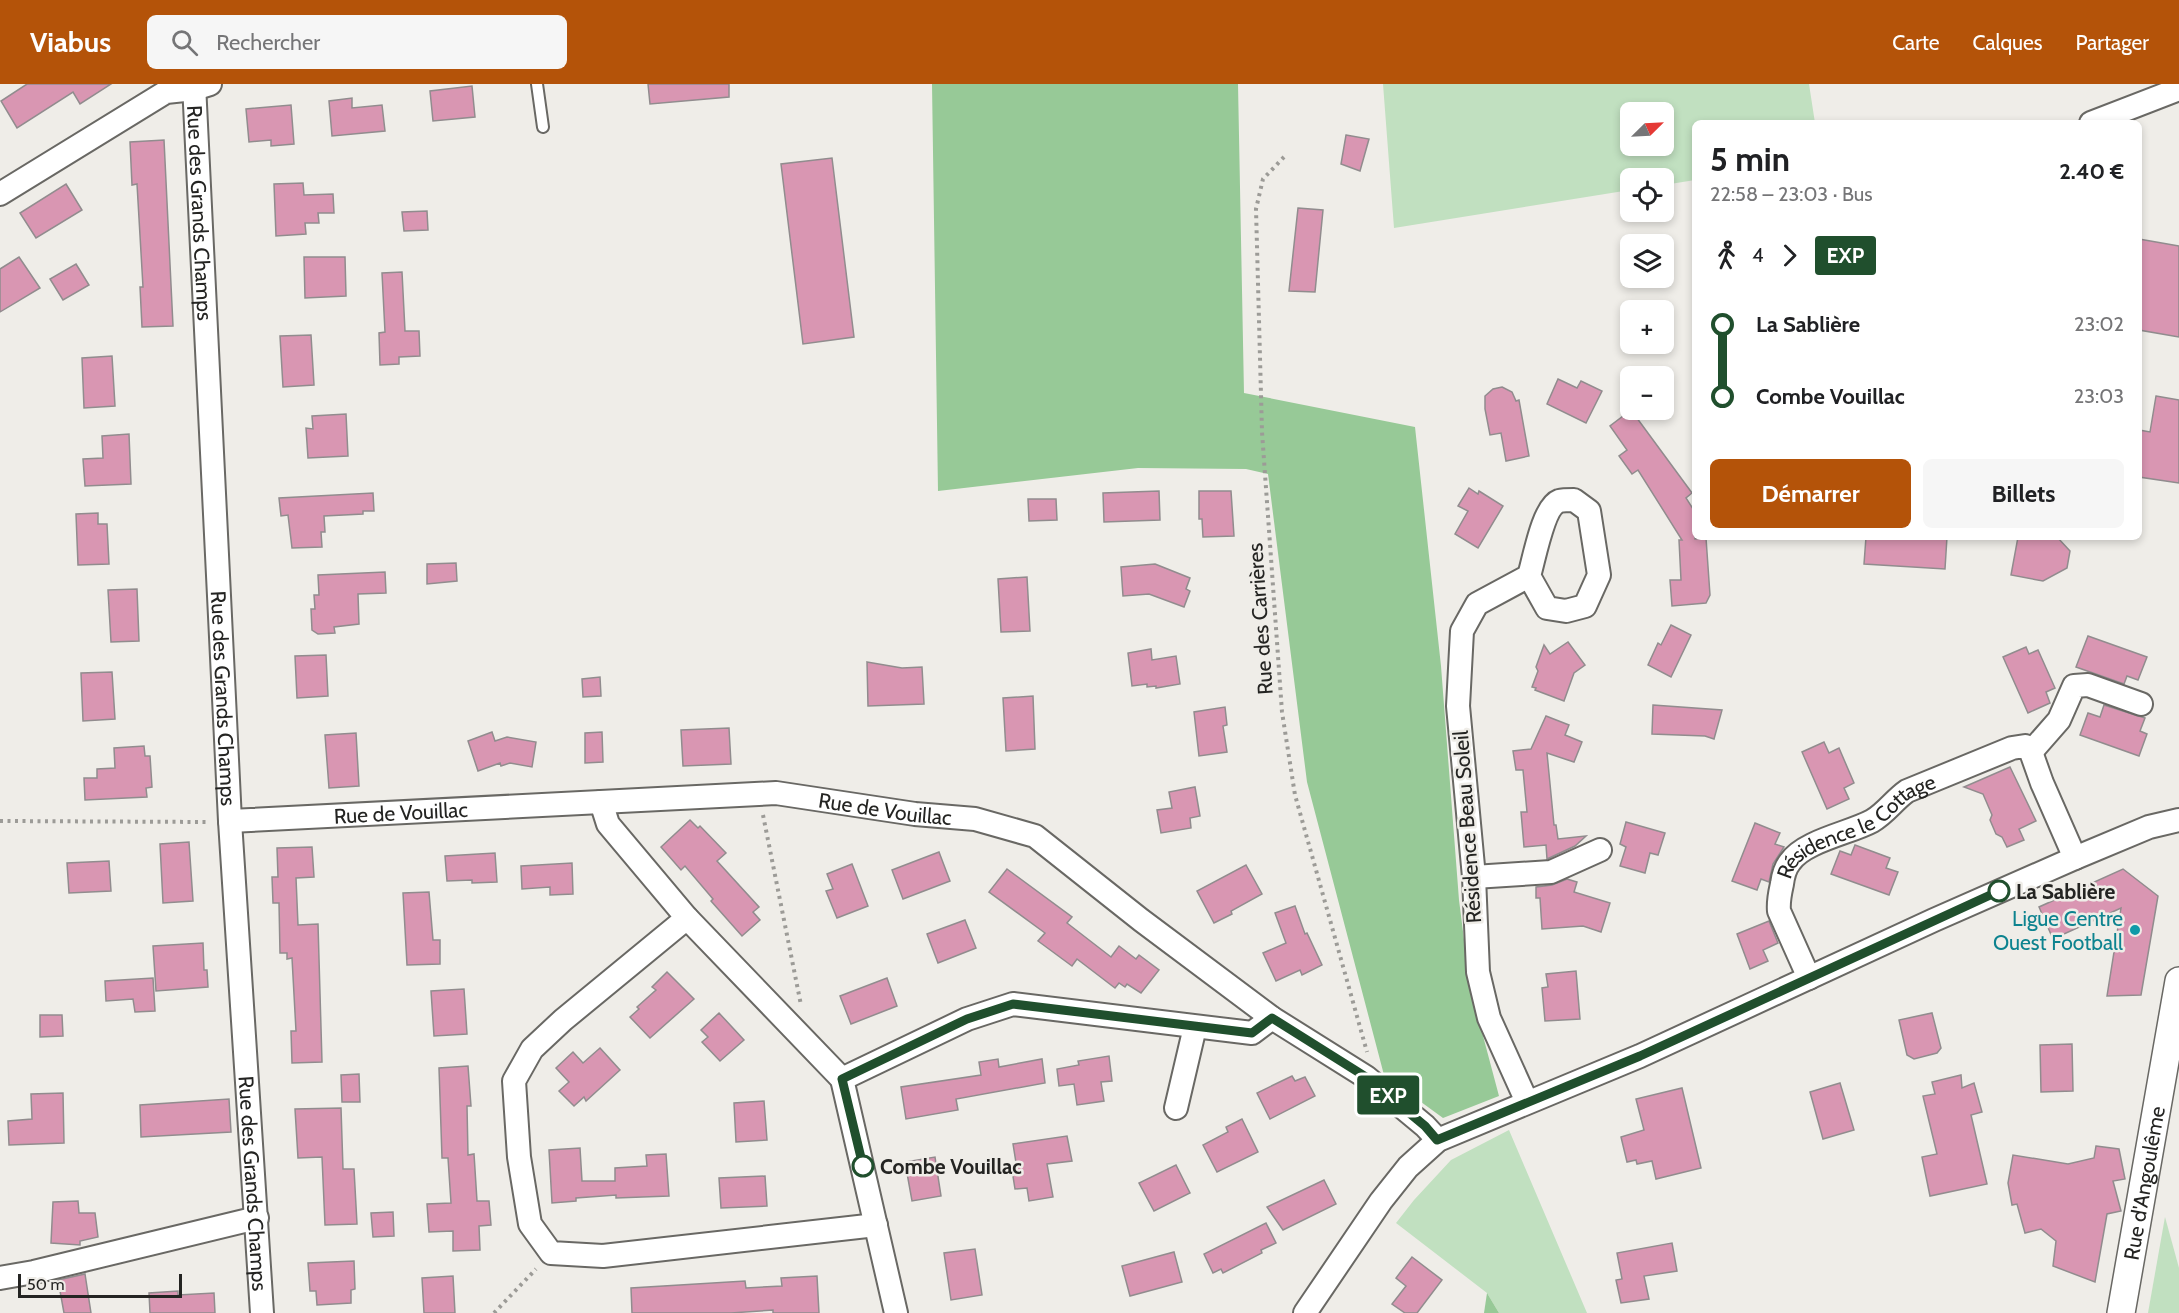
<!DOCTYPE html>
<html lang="fr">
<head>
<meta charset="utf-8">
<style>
	:root { --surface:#fff; --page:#f6f6f6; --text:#202124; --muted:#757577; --accent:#b45309 }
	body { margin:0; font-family:Cabin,sans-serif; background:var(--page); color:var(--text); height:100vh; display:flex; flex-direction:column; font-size:22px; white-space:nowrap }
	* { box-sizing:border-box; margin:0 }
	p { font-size:20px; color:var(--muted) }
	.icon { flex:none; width:33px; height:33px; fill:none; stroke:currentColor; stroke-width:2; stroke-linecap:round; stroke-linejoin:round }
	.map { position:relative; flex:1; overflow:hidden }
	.panel { position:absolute; left:1692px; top:36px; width:450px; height:420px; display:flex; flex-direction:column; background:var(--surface); border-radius:9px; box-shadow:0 3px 9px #0003 }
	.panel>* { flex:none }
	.badge { padding:0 12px; border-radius:4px; font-size:21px; line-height:39px }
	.needle { width:39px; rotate:66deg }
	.tools { position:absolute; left:1620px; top:18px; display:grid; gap:12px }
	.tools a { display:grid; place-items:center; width:54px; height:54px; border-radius:9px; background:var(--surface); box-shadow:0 3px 9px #0003; font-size:30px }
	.scale { position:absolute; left:18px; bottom:15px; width:164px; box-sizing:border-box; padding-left:6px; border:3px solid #242422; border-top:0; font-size:16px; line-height:21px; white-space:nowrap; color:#242422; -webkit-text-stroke:4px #efede8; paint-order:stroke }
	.map>.badge { position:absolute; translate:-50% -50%; box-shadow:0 0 0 3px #fff }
	.legs { display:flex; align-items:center; gap:9px; height:66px; padding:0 18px; font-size:20px }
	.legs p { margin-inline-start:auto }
	.headline { display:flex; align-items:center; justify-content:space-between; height:102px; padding:0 18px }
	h1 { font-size:33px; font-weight:800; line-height:45px }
	.cta { display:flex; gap:12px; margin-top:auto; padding:12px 18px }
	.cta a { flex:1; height:69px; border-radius:9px; background:var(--accent); color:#fff; font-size:24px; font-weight:800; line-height:69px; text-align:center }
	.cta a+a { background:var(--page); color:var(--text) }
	ul { padding:0 18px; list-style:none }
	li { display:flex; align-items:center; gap:21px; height:72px; font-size:22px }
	li i { display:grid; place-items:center; width:9px; height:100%; margin:0 8px; background:currentColor }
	li i::after { content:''; width:15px; height:15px; margin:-8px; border:4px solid; border-radius:50%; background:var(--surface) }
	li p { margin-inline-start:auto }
	li:first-child i { background:linear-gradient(#0000 50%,currentColor 0) }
	li:last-child i { background:linear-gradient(currentColor 50%,#0000 0) }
	header { display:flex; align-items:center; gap:36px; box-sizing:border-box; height:84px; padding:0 30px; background:var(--accent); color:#fff }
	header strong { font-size:28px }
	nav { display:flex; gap:33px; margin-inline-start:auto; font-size:21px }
	.search { width:420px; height:54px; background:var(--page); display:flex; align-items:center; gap:15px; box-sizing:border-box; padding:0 21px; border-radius:9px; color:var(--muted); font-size:22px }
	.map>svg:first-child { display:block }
</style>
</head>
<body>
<header>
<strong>Viabus</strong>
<div class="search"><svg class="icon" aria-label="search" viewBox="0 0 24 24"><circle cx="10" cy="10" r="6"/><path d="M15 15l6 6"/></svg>Rechercher</div>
<nav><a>Carte</a><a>Calques</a><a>Partager</a></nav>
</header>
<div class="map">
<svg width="2179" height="1229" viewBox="0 0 2179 1229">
	<rect width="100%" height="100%" fill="#efede8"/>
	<g fill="#c1e0c0" fill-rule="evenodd">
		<path d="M1383 0H1809L1815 39H1695V96L1664 101V94H1630V106L1394 144ZM1630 28H1664V62H1630Z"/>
		<polygon points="1509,1046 1587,1229 1499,1229 1487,1209 1396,1139 1414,1116 1451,1076"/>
		<polygon points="2165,1133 2179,1184 2179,1229 2148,1229"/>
	</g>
	<g fill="#97c997">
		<polygon points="932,0 1238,0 1244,309 1415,343 1441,582 1459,816 1470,903 1499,1012 1443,1034 1384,991 1307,698 1268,390 1246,385 1138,384 938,407"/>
		<polygon points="1487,1209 1499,1229 1484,1229"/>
	</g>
	<g fill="#d996b2" stroke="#918c8e" stroke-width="1.5">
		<polygon points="27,0 111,0 80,20 73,8 17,44 1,17"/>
		<polygon points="648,0 729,0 729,13 650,20"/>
		<polygon points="472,2 475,33 433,37 430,7"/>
		<polygon points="352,14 352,24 382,21 385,47 332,52 329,17"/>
		<polygon points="291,21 294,60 271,62 271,56 249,58 246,25"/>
		<polygon points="1346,51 1369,55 1360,87 1341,80"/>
		<polygon points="164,56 173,242 142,243 140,203 143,203 137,100 132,101 130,58"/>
		<polygon points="832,74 854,253 803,260 781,80"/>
		<polygon points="303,99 304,111 333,110 334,129 318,129 319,139 305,139 306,150 276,152 274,100"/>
		<polygon points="66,100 82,126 36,154 20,129"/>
		<polygon points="1298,124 1323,126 1315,208 1289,207"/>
		<polygon points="427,127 428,146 404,147 402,128"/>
		<polygon points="2139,155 2179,162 2179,253 2139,246"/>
		<polygon points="19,173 40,204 0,228 0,185"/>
		<polygon points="304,173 345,173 346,212 305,214"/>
		<polygon points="76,180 89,201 63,216 50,195"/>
		<polygon points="402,188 405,247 419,247 420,272 399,273 399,280 380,281 379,249 385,248 382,189"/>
		<polygon points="311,251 314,301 283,303 280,252"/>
		<polygon points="112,272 115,322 84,324 82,274"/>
		<polygon points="1558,295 1577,304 1581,297 1602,307 1586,339 1547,320"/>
		<polygon points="1502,303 1512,308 1516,317 1519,316 1529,372 1506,377 1501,349 1490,351 1485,325 1485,312 1493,305"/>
		<polygon points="2156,312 2179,316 2179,399 2139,393 2139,346 2150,348"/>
		<polygon points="1631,326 1692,409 1686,414 1695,428 1695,455 1706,454 1710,511 1706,519 1672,522 1670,496 1681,496 1679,456 1682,456 1638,386 1632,390 1619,372 1627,366 1610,342"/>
		<polygon points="346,330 348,372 308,374 306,344 313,345 312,332"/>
		<polygon points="129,350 131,400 85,402 83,375 103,374 102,352"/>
		<polygon points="1469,404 1478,410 1479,407 1503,422 1478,464 1455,450 1468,427 1458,422"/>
		<polygon points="1159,407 1160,436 1104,438 1103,409"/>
		<polygon points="1199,407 1231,407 1234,452 1203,453 1202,435 1199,435"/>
		<polygon points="373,409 374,427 363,427 363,430 324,432 325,448 321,448 322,463 292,464 288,431 281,432 279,414"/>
		<polygon points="1028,415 1056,415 1057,436 1029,437"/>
		<polygon points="98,429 98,440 107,440 109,480 78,481 76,430"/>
		<polygon points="1866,453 1947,453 1945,485 1864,480"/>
		<polygon points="2018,453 2057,453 2070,467 2067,484 2043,497 2011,491"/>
		<polygon points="456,479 457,497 427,500 427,480"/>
		<polygon points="1155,480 1190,494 1186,505 1190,507 1184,523 1149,510 1123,512 1121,483"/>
		<polygon points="385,488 386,509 358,510 359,540 334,543 335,549 318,550 312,546 311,525 315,525 314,511 319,511 318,491"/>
		<polygon points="1027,493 1030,547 1001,548 998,495"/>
		<polygon points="137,505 139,557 111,558 108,506"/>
		<polygon points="1671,541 1691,551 1671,593 1648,581 1658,559 1661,561"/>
		<polygon points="2088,552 2147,573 2138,596 2127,592 2124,600 2076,583"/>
		<polygon points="1568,558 1585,581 1574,589 1564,617 1535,606 1536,604 1532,603 1538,587 1536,583 1544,561 1550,570"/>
		<polygon points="2026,563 2029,570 2038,566 2055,604 2046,608 2050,619 2028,629 2003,573"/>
		<polygon points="1151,565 1152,576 1176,572 1180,600 1156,604 1156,602 1147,603 1147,600 1132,602 1128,569"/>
		<polygon points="326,571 328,612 297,614 295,572"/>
		<polygon points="867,578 902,584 922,583 924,620 868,622"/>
		<polygon points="112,588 115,635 83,637 81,589"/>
		<polygon points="600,593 601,612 583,613 582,595"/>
		<polygon points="1033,612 1035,665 1006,667 1003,614"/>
		<polygon points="1653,621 1722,626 1714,655 1705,652 1652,650"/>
		<polygon points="2104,621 2145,634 2140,647 2147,650 2139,672 2080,651 2088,629 2100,633"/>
		<polygon points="1225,623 1227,641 1223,642 1227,668 1199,672 1194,628"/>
		<polygon points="1546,632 1569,641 1565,651 1582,658 1574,678 1547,669 1554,741 1556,741 1558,755 1586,752 1575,762 1547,775 1546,761 1524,763 1521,728 1527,728 1523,686 1516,686 1513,667 1531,665"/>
		<polygon points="729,644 731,680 683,682 681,646"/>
		<polygon points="492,648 495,657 507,653 536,658 532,683 510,679 501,682 500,679 478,687 468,657"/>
		<polygon points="602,648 603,678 585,679 585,649"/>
		<polygon points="356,649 359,702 329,704 325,651"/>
		<polygon points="1824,658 1829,669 1839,664 1854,699 1844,704 1849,715 1827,725 1802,668"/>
		<polygon points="144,662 145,672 150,672 152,703 146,704 147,713 85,716 84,694 97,694 97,685 115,684 114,664"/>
		<polygon points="2010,683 2036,737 2019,745 2024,756 2007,763 2002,753 1996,750 1990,736 1992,731 1983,710 1964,703"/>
		<polygon points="1195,703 1200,732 1190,734 1191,744 1161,749 1157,726 1172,724 1169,708"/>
		<polygon points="690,736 698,744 700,742 726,769 717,777 759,823 753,828 760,836 742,852 711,817 713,815 685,782 681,786 661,763"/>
		<polygon points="1626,738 1665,749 1658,771 1650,769 1645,789 1620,782 1626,763 1620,760"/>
		<polygon points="1755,739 1780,749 1775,760 1784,763 1773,780 1769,798 1761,795 1757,806 1732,797"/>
		<polygon points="189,758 193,817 163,819 160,760"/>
		<polygon points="1855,761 1890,774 1886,784 1898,788 1889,811 1831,790 1840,767 1851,771"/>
		<polygon points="312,763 314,793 296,794 298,841 318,840 322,978 292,979 291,947 296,947 292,874 287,875 287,869 280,869 279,819 273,819 272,793 278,793 277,764"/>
		<polygon points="939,768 950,797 903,815 892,786"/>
		<polygon points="495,769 497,798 472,799 472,796 447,797 445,772"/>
		<polygon points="109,777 111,807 69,809 67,779"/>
		<polygon points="572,779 573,810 550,811 550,803 522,805 521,782"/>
		<polygon points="852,780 868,822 837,834 826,807 833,805 827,790"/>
		<polygon points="1246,781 1262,810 1231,827 1232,830 1214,839 1197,807"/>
		<polygon points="1007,785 1072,833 1067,839 1111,873 1119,862 1136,875 1139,871 1159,886 1141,909 1127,900 1125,903 1119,899 1115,904 1077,875 1072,882 1038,857 1045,849 989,808"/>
		<polygon points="2123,785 2158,812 2141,911 2107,912 2121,824 2053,855 2039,823"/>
		<polygon points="1567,795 1577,798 1574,808 1610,819 1601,848 1583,842 1542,845 1540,814 1536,814 1536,803 1552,801"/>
		<polygon points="429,808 433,856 440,856 440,880 407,881 403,809"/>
		<polygon points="1295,822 1305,850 1307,849 1322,881 1302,891 1300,886 1276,897 1263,869 1286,859 1275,829"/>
		<polygon points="965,836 976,864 938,879 927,850"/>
		<polygon points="1769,837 1778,859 1763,866 1768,877 1750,885 1737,850"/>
		<polygon points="203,859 204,886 207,886 208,903 156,907 153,862"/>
		<polygon points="1576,887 1580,935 1545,937 1542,904 1548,903 1546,890"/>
		<polygon points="667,888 694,915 650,954 630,933 639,925 637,923 656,906 652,903"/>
		<polygon points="153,894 155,927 135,928 133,915 106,917 105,897"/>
		<polygon points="887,894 897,922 851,940 840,912"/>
		<polygon points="464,905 467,950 434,952 431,907"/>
		<polygon points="719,929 744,956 720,977 702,958 708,953 701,946"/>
		<polygon points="1932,929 1941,964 1937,969 1914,975 1907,971 1899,936"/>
		<polygon points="40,931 62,931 63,952 40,953"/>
		<polygon points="2072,960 2073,1007 2041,1008 2040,961"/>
		<polygon points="600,964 620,986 586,1017 584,1013 574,1022 559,1007 569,998 556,984 573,968 583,979"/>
		<polygon points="1109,972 1112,997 1101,998 1104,1017 1077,1021 1074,1000 1059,1002 1057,985 1079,981 1078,977"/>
		<polygon points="998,975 999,983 1042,975 1045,999 956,1015 958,1026 906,1035 901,1003 981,991 979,978"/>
		<polygon points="468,982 471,1022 467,1022 468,1071 474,1070 477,1117 489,1117 491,1141 479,1142 480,1166 453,1167 453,1147 429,1148 427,1120 451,1119 448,1074 442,1074 439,984"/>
		<polygon points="359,990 360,1018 342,1018 341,991"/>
		<polygon points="1961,991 1962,1004 1974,999 1982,1028 1971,1031 1987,1100 1930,1112 1922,1073 1937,1070 1923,1012 1935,1010 1932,998"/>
		<polygon points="1292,992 1295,997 1305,993 1315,1012 1270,1035 1257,1009"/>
		<polygon points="1840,999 1854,1046 1823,1055 1810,1008"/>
		<polygon points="1682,1004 1701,1084 1656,1095 1652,1077 1637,1080 1636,1076 1627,1078 1621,1053 1644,1046 1636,1015"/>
		<polygon points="63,1009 64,1059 9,1061 8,1037 32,1035 31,1010"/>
		<polygon points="229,1015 231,1048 141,1053 140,1021"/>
		<polygon points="764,1017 767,1056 736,1058 734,1019"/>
		<polygon points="341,1024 343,1085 354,1085 357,1140 325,1141 322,1073 298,1074 295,1025"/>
		<polygon points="1242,1035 1258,1068 1217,1088 1203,1061 1228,1048 1226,1043"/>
		<polygon points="1067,1052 1072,1077 1047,1080 1053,1113 1029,1117 1027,1104 1015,1105 1012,1086 1017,1085 1013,1060"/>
		<polygon points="2096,1062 2119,1065 2125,1095 2113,1097 2121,1127 2107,1130 2095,1198 2053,1182 2056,1157 2041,1145 2025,1149 2017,1120 2012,1121 2008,1099 2013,1071 2068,1080 2094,1074"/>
		<polygon points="580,1064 582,1097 615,1097 615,1084 647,1082 646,1071 666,1070 669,1112 616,1114 616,1111 576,1114 576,1117 552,1119 549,1066"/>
		<polygon points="935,1073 941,1112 912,1117 905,1078"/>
		<polygon points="1176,1081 1190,1109 1154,1127 1139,1099"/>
		<polygon points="765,1092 767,1122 721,1124 719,1094"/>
		<polygon points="1324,1096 1336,1120 1283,1146 1267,1123"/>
		<polygon points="78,1117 79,1129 95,1129 98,1153 80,1157 80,1161 51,1159 53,1118"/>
		<polygon points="393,1128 394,1152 373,1153 371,1129"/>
		<polygon points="1266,1139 1276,1159 1261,1166 1262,1169 1223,1189 1221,1185 1213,1189 1204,1170"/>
		<polygon points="1672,1159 1677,1187 1644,1192 1649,1215 1621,1219 1616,1196 1622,1195 1617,1169"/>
		<polygon points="975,1165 982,1211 951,1216 944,1169"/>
		<polygon points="1174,1168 1182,1198 1130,1212 1122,1182"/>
		<polygon points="1412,1173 1442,1196 1417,1229 1405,1229 1392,1220 1406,1202 1396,1194"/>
		<polygon points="354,1177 355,1205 351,1206 351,1219 317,1221 316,1207 310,1207 308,1179"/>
		<polygon points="85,1190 91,1229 64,1229 58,1196"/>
		<polygon points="453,1192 455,1229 424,1229 422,1194"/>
		<polygon points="817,1192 819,1229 773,1229 773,1226 731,1229 632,1229 631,1204 745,1197 746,1204 782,1202 781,1194"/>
		<polygon points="178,1207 178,1211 214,1209 215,1229 150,1229 149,1209"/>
	</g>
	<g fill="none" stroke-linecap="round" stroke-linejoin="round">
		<defs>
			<polyline id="service" points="537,0 543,43"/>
			<g id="minor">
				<path id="s1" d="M194 0 230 737 262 1229"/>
				<polyline points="2091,39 2179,5"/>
				<polyline points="0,110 166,8 194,5 210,0"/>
				<polyline points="2031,668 2059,636 2074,602 2088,601 2141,620"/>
				<polyline points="601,718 608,740 687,834"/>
				<path id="s2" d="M230 737 776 709 915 730 975 735 1035 752 1141 836 1272 934 1366 993 1425 1042 1438 1056"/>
				<polyline points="1474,793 1551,788 1600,766"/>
				<path id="s3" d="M1809 894 1779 827C1778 817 1780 809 1782 800 1783 792 1785 784 1790 778 1804 757 1850 749 1872 737 1886 729 1894 716 1907 707L2012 664 2025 662 2031 668 2042 699 2075 774"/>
				<polyline points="842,995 687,834 563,936 532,965 514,997 519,1073 530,1140 551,1169 603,1172 876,1141"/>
				<path d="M1527 1018 1489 934 1478 888 1474 793 1458 622 1462 547 1477 520 1529 492C1534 476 1543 423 1559 417 1563 416 1570 416 1574 416L1589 427 1599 491 1585 522 1566 527 1547 524 1529 492"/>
				<polyline points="1176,1024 1195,943"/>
				<polyline points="0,1194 34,1188 257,1134"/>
				<polyline points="896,1229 842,995 967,935 1013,920 1252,949 1272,934"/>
				<polyline points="1305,1229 1381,1117 1408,1083 1438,1056 1640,972 1934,836 2075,774 2149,743 2179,736"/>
			</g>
			<g id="tertiary">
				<path id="s4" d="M2121 1229 2179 897"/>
			</g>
		</defs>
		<use href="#service" stroke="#696864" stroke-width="14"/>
		<use href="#minor" stroke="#696864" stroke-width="26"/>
		<use href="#tertiary" stroke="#696864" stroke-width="30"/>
		<g stroke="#9c9b97" stroke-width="4" stroke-dasharray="3 4.5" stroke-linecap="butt">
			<polyline points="1284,73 1263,95 1256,125 1262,348 1282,628 1295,711 1367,968"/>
			<polyline points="763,731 801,921"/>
			<polyline points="0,737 208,738"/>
			<polyline points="494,1229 536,1185"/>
		</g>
		<use href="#service" stroke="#fff" stroke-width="10"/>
		<use href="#minor" stroke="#fff" stroke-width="22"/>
		<use href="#tertiary" stroke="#fff" stroke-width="27"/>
	</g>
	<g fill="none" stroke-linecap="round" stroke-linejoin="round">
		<defs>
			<polyline id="line-1" points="863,1082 842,995 967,935 1013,920 1252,949 1272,934 1366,993 1425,1042 1437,1056 1640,972 1999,807"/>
		</defs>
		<use href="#line-1" stroke="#fff" stroke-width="14"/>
		<use href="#line-1" stroke="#204f2d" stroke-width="9"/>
	</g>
	<g fill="#fff" stroke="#204f2d" stroke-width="3">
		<circle cx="1999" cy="807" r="10"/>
		<circle cx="863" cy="1082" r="10"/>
	</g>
	<circle fill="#0f9aa8" stroke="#efede8" stroke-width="2" cx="2135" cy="846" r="6"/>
	<g text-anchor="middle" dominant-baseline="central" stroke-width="5" stroke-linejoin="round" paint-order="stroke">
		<g font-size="21" fill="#242422" stroke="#efede8">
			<text stroke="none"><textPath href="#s1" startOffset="129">Rue des Grands Champs</textPath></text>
			<text transform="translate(1260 535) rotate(-94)">Rue des Carrières</text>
			<text stroke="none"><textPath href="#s1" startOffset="615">Rue des Grands Champs</textPath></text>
			<text stroke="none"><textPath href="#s2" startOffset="657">Rue de Vouillac</textPath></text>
			<text stroke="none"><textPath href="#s2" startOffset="171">Rue de Vouillac</textPath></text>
			<text transform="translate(1467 743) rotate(-94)">Résidence Beau Soleil</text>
			<text stroke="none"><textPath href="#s3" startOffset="200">Résidence le Cottage</textPath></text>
			<text stroke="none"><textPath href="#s4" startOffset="132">Rue d'Angoulême</textPath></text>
			<text stroke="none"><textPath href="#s1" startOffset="1101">Rue des Grands Champs</textPath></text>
		</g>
		<g font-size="21" font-weight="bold" fill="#242422" stroke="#efede8" text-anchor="start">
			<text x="2016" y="807">La Sablière</text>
			<text x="880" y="1082">Combe Vouillac</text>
		</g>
		<g font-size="21" fill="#0d838f" stroke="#efede8" text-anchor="end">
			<text x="2123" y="834">Ligue Centre<tspan x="2123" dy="24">Ouest Football</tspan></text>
		</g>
	</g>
</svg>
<div class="tools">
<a><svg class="needle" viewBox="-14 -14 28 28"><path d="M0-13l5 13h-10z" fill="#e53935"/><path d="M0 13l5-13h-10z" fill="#757577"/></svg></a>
<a><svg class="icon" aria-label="locate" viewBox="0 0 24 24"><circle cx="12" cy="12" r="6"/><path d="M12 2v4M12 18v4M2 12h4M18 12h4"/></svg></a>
<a><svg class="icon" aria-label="layers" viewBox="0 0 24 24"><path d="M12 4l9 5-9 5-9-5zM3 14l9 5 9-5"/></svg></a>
<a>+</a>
<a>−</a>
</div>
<div class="scale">50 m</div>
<b class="badge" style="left:1388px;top:1011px;background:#204f2d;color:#fff">EXP</b>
<section class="panel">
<div class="headline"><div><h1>5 min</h1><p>22:58 – 23:03 · Bus</p></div><b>2.40 €</b></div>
<div class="legs"><svg class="icon" aria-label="walk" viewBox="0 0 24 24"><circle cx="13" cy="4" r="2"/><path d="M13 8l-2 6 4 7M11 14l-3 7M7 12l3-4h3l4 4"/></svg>4<svg class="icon" aria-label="forward" viewBox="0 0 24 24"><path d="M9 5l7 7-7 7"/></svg><b class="badge" style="background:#204f2d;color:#fff">EXP</b></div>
<ul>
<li><i style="color:#204f2d"></i><b>La Sablière</b><p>23:02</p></li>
<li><i style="color:#204f2d"></i><b>Combe Vouillac</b><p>23:03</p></li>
</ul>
<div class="cta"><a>Démarrer</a><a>Billets</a></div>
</section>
</div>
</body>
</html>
